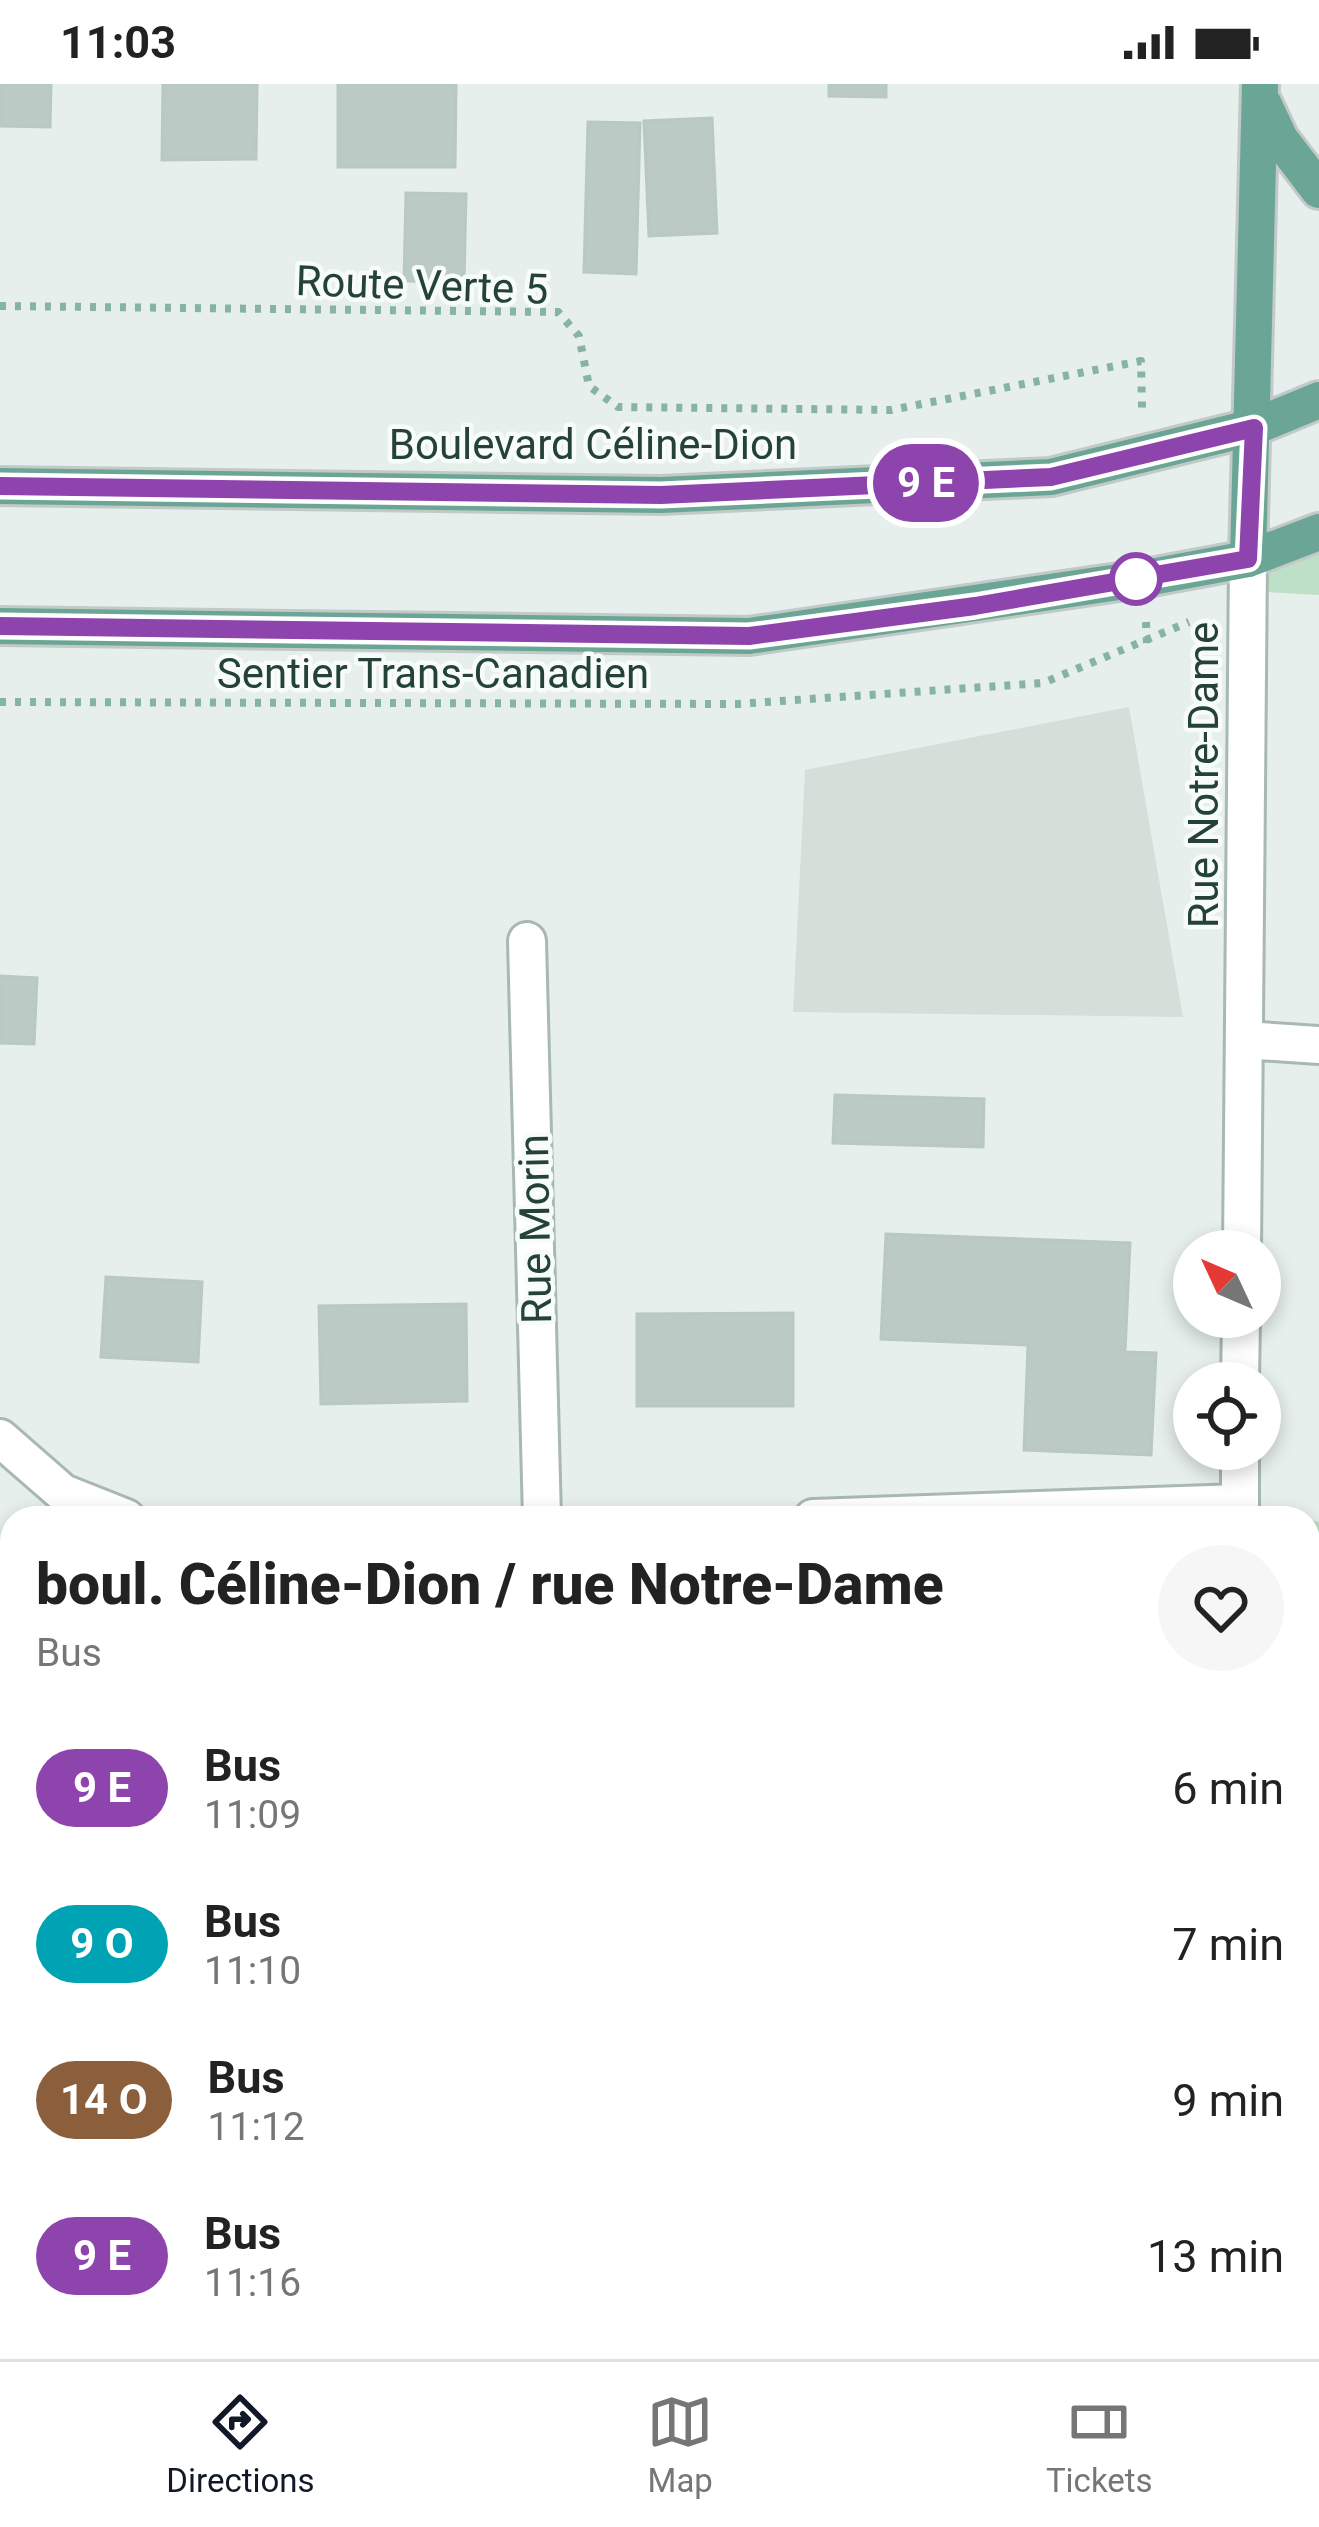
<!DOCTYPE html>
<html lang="en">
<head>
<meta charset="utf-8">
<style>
	:root { --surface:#fff; --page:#f6f6f6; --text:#222; --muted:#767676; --line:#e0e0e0; --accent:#111827 }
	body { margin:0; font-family:Roboto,sans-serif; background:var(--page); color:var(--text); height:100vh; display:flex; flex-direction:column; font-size:45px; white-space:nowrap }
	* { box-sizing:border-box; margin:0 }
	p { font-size:39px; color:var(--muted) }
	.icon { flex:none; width:66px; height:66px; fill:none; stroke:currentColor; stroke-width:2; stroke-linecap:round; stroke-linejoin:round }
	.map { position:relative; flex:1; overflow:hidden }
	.details { position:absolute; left:0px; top:1422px; width:1320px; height:855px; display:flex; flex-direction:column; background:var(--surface); border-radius:36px 36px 0 0; box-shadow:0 6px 18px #0003 }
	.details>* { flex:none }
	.badge { padding:0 24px; border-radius:39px; font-size:42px; line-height:78px }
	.needle { width:78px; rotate:314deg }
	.buttons { position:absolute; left:1173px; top:1146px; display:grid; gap:24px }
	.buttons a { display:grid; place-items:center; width:108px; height:108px; border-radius:50%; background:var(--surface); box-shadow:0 6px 18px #0003; font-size:60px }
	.map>.badge { position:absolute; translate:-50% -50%; box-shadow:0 0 0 6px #fff }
	.round { display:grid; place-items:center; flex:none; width:126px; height:126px; border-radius:63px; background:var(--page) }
	.headline { display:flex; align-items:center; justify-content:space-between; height:204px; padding:0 36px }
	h1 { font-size:57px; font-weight:800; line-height:90px }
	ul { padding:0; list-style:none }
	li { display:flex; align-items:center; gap:36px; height:156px; padding:0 36px }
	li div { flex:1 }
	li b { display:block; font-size:45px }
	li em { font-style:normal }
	li .badge { min-width:132px; font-weight:700; text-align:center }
	.status { display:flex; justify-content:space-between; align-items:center; height:84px; padding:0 60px; background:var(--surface); direction:ltr }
	.status svg { height:33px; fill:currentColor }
	.menu { display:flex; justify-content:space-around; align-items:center; height:168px; border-top:3px solid var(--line); background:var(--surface); font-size:33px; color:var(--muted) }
	.menu a { display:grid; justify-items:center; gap:6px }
	.menu .on { color:var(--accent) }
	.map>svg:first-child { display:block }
</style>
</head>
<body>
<div class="status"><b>11:03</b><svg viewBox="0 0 49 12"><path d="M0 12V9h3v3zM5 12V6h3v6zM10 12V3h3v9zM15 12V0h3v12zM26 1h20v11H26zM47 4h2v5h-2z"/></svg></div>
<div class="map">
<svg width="1319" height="2275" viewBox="0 0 1319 2275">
	<rect width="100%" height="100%" fill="#e6efeb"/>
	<polygon fill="#d4dfda" points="1129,623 1183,933 793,928 805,686"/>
	<g fill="#bfe0c8">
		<polygon points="1319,448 1319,511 1249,507 1248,475"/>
		<polygon points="1308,1435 1319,1438 1319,2275 0,2275 0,1853 12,1853 12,2265 1308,2265"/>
	</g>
	<g fill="#bbcac4" stroke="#b8c9c2" stroke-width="3">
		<polygon points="0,0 51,0 50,43 0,42"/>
		<polygon points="163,0 257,0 256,75 162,76"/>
		<polygon points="338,0 456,0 455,83 338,83"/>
		<polygon points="829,0 886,0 886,13 829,12"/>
		<polygon points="712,34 717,149 649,152 644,37"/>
		<polygon points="588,38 640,39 636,190 584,188"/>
		<polygon points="406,109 466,110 464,198 404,197"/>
		<polygon points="0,892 37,894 34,960 0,959"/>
		<polygon points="835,1011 984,1015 983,1063 833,1059"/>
		<polygon points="886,1150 1130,1159 1125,1268 1156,1269 1151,1371 1024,1366 1028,1261 881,1255"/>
		<polygon points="106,1193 202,1198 198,1278 101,1273"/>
		<polygon points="466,1220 467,1317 321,1320 319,1222"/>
		<polygon points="793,1229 793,1322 637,1322 637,1230"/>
	</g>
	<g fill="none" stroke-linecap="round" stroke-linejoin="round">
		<defs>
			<g id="minor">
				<polyline points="527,857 542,1434"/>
				<polyline points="1244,956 1319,961"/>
				<polyline points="1242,1167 1248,475"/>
				<polyline points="1240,1299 1241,1233"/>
				<polyline points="0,1354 63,1409 126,1434"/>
				<polyline points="1240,1365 1240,1434"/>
				<polyline points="813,1434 1239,1419"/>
			</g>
			<g id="major">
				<polyline points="1263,19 1280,55 1319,106"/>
				<polyline points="0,402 661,411 1051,393 1254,343 1319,316"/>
				<polyline points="1248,475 1260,0"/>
				<polyline points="0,542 749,552 1146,494 1248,475 1319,448"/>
			</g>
		</defs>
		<use href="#minor" stroke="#a8b8b2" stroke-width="42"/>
		<use href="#major" stroke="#c2cac8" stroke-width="42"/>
		<g stroke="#86b3a5" stroke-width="8" stroke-dasharray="6 9" stroke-linecap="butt">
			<polyline points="0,222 558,228 579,252 589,302 618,323 891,326 1141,277 1142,325"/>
			<polyline points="1146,538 1147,560"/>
			<polyline points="0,618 737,620 1043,599 1189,538"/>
		</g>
		<use href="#minor" stroke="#fff" stroke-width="36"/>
		<use href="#major" stroke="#6aa596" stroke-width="36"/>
		<defs>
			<g id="rail">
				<polyline points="0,1745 12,1754"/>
				<polyline points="758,2265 773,2275"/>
			</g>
		</defs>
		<use href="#rail" stroke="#5f7d75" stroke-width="14"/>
		<use href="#rail" stroke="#f7fbf9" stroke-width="9" stroke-dasharray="27" stroke-linecap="butt"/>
	</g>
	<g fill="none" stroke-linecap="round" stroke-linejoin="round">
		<defs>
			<polyline id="line" points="0,402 661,411 1051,393 1254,344 1248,475 975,522 749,552 0,542"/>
		</defs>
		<use href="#line" stroke="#fff" stroke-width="27"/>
		<use href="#line" stroke="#8e44ad" stroke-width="18"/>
	</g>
	<circle fill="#fff" stroke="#8e44ad" stroke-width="6" cx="1136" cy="495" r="24"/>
	<g text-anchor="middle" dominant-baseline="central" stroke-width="9" stroke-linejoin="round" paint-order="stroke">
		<g font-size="42" fill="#24423a" stroke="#f7fbf9">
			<text transform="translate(422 201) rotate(2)">Route Verte 5</text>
			<text x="593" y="360">Boulevard Céline-Dion</text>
			<text x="433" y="589">Sentier Trans-Canadien</text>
			<text transform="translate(1203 691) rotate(-90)">Rue Notre-Dame</text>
			<text transform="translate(535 1145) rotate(-91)">Rue Morin</text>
		</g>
	</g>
</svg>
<div class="buttons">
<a><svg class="needle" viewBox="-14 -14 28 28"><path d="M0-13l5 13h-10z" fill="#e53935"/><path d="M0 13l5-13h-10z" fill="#767676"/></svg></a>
<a><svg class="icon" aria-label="locate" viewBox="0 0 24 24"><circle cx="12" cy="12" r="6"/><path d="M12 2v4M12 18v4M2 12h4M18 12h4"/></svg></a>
</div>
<b class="badge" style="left:926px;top:399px;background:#8e44ad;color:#fff">9 E</b>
<section class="details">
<div class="headline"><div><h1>boul. Céline-Dion / rue Notre-Dame</h1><p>Bus</p></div><a class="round"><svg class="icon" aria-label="heart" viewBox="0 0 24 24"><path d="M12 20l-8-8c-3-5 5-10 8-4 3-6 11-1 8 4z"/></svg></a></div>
<ul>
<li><span class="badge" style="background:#8e44ad;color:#fff">9 E</span><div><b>Bus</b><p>11:09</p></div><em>6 min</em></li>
<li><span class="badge" style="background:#00a3b4;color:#fff">9 O</span><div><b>Bus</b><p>11:10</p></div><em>7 min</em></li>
<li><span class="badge" style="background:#8b5e3c;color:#fff">14 O</span><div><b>Bus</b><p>11:12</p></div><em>9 min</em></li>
<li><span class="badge" style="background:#8e44ad;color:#fff">9 E</span><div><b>Bus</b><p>11:16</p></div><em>13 min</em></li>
</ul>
</section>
</div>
<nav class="menu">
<a class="on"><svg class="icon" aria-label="directions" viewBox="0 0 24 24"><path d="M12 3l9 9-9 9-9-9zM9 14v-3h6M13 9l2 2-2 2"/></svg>Directions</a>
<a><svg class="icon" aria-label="map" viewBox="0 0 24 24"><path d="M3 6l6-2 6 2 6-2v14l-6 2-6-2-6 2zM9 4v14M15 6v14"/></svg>Map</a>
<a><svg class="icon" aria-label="tickets" viewBox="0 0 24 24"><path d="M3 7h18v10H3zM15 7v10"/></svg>Tickets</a>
</nav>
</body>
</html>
